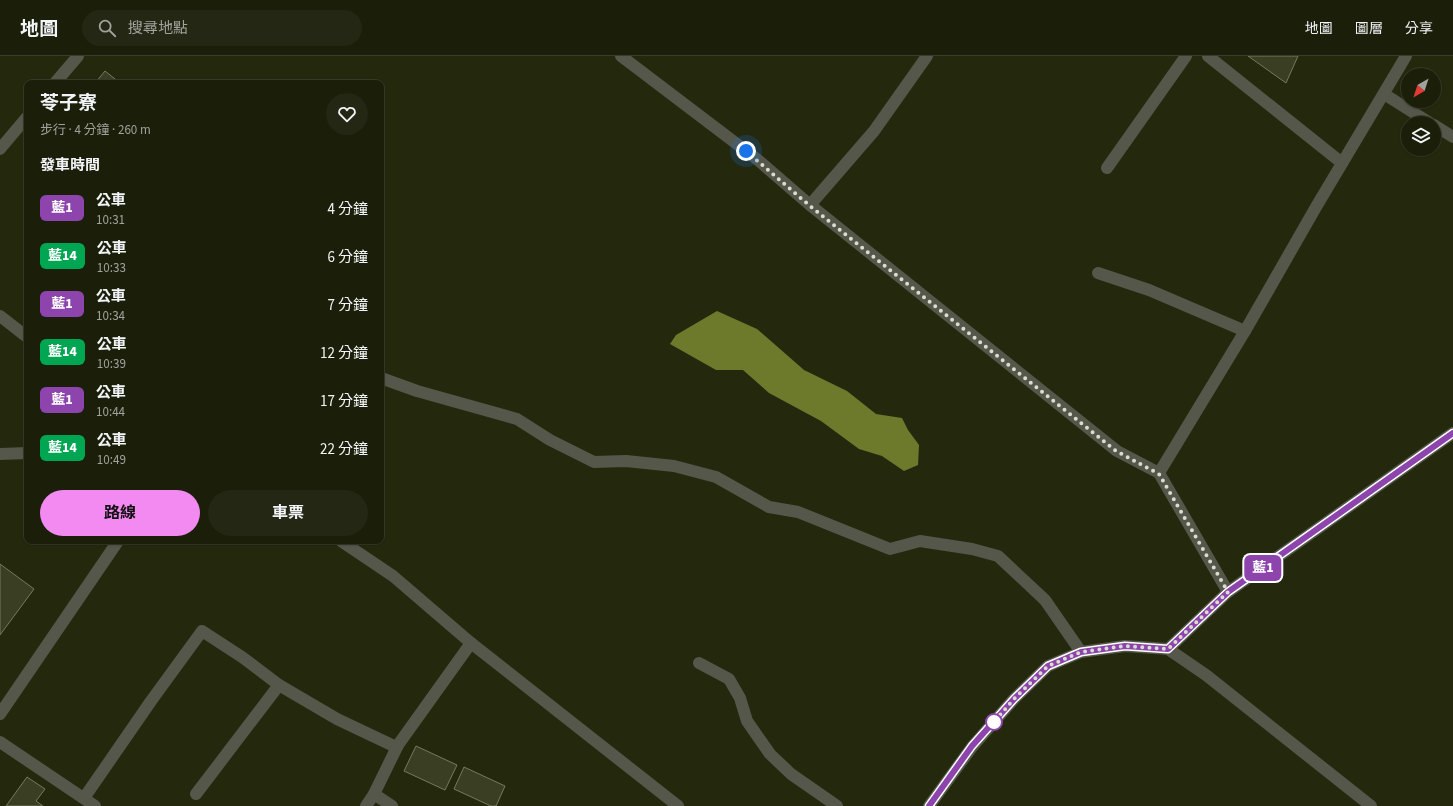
<!DOCTYPE html>
<html lang="zh-TW">
<head>
<meta charset="utf-8">
<style>
	:root { --surface:#1b1f0a; --page:#242713; --text:#f1f3f6; --muted:#a0a29c; --line:#393d2b; --accent:#f38af1 }
	body { margin:0; font-family:"Source Sans 3","Noto Sans TC",sans-serif; background:var(--page); color:var(--text); height:100vh; display:flex; flex-direction:column; font-size:15px; white-space:nowrap }
	* { box-sizing:border-box; margin:0 }
	p { font-size:13px; color:var(--muted) }
	.icon { flex:none; width:22px; height:22px; fill:none; stroke:currentColor; stroke-width:2; stroke-linecap:round; stroke-linejoin:round }
	.map { position:relative; flex:1; overflow:hidden }
	.drawer { position:absolute; left:24px; top:24px; width:360px; height:464px; display:flex; flex-direction:column; background:var(--surface); border-radius:8px; box-shadow:0 1px 3px #0004,0 0 0 1px var(--line) }
	.drawer>* { flex:none }
	.badge { padding:0 8px; border-radius:6px; font-size:14px; line-height:26px }
	.needle { width:26px; rotate:219deg }
	.fabs { position:absolute; left:1401px; top:12px; display:grid; gap:8px }
	.fabs a { display:grid; place-items:center; width:40px; height:40px; border-radius:50%; background:var(--surface); box-shadow:0 1px 3px #0004,0 0 0 1px var(--line); font-size:20px }
	.you { position:absolute; width:20px; height:20px; margin:-10px; border:3px solid #fff; border-radius:50%; background:#1a73e8; box-shadow:0 0 0 6px #1a73e833 }
	.map>.badge { position:absolute; translate:-50% -50%; box-shadow:0 0 0 2px #fff }
	h2 { padding:0 16px; font-size:15px; line-height:36px }
	.round { display:grid; place-items:center; flex:none; width:42px; height:42px; border-radius:21px; background:var(--page) }
	.headline { display:flex; align-items:center; justify-content:space-between; height:68px; padding:0 16px }
	h1 { font-size:19px; font-weight:700; line-height:30px }
	.cta { display:flex; gap:8px; margin-top:auto; padding:8px 16px }
	.cta a { flex:1; height:46px; border-radius:24px; background:var(--accent); color:#111; font-size:16px; font-weight:700; line-height:46px; text-align:center }
	.cta a+a { background:var(--page); color:var(--text) }
	ul { padding:0; list-style:none }
	li { display:flex; align-items:center; gap:12px; height:48px; padding:0 16px }
	li div { flex:1 }
	li b { display:block; font-size:15px }
	li em { font-style:normal }
	li .badge { min-width:44px; font-weight:700; text-align:center }
	header { display:flex; align-items:center; gap:24px; box-sizing:border-box; height:56px; padding:0 20px; background:var(--surface); border-bottom:1px solid var(--line) }
	header strong { font-size:19px }
	nav { display:flex; gap:22px; margin-inline-start:auto; font-size:14px }
	.search { width:280px; height:36px; background:var(--page); display:flex; align-items:center; gap:10px; box-sizing:border-box; padding:0 14px; border-radius:22px; color:var(--muted); font-size:15px }
	.map>svg:first-child { display:block }
</style>
</head>
<body>
<header>
<strong>地圖</strong>
<div class="search"><svg class="icon" aria-label="search" viewBox="0 0 24 24"><circle cx="10" cy="10" r="6"/><path d="M15 15l6 6"/></svg>搜尋地點</div>
<nav><a>地圖</a><a>圖層</a><a>分享</a></nav>
</header>
<div class="map">
<svg width="1453" height="750" viewBox="0 0 1453 750">
	<rect width="100%" height="100%" fill="#24290e"/>
	<polygon fill="#6d7a2c" points="717,255 757,273 804,314 847,335 876,358 902,362 908,374 919,389 918,409 904,415 882,400 859,393 821,365 769,337 743,314 716,314 670,288 676,279"/>
	<g fill="#3a3f23" stroke="#747b5d">
		<polygon points="1248,0 1298,0 1286,27"/>
		<polygon points="105,15 120,27 95,27"/>
		<polygon points="0,508 34,533 0,579"/>
		<polygon points="416,690 457,709 445,734 404,715"/>
		<polygon points="464,711 505,730 496,750 491,750 454,733"/>
		<polygon points="27,721 45,733 36,745 43,750 6,750"/>
	</g>
	<g fill="none" stroke-linecap="round" stroke-linejoin="round">
		<g stroke="#54574a" stroke-width="12">
			<polyline points="621,0 758,104 810,149 1117,395 1159,417"/>
			<polyline points="1208,0 1342,107"/>
			<polyline points="55,27 78,0"/>
			<polyline points="1384,38 1430,67"/>
			<polyline points="1434,69 1453,81"/>
			<polyline points="0,93 27,61"/>
			<polyline points="1107,112 1186,0"/>
			<polyline points="810,149 874,75 927,0"/>
			<polyline points="1098,217 1149,234 1245,275"/>
			<polyline points="0,260 27,281"/>
			<polyline points="381,322 417,335 517,363 550,384 594,406 626,405 674,410 716,421 769,451 798,456 890,493 920,485 972,493 998,500 1045,544 1081,596"/>
			<polyline points="0,398 27,397"/>
			<polyline points="341,485 393,520 471,587 678,750"/>
			<polyline points="1228,536 1159,417 1245,275 1316,151 1406,0"/>
			<polyline points="1168,593 1228,536 1453,377"/>
			<polyline points="699,607 729,623 740,642 747,665 770,698 791,718 837,750"/>
			<polyline points="0,658 118,485"/>
			<polyline points="0,686 95,750"/>
			<polyline points="196,738 279,629"/>
			<polyline points="374,738 392,750"/>
			<polyline points="84,742 151,645 202,575 242,601 279,629 337,663 396,691 398,689"/>
			<polyline points="366,750 374,738 398,689 471,587"/>
			<polyline points="929,750 972,691 1014,643 1048,610 1081,596 1125,590 1168,593 1206,619 1371,750"/>
		</g>
	</g>
	<g fill="none" stroke-linecap="round" stroke-linejoin="round">
		<defs>
			<polyline id="line" points="929,750 972,690 1014,643 1048,610 1081,596 1125,590 1168,593 1228,536 1453,377"/>
		</defs>
		<use href="#line" stroke="#fff" stroke-width="9"/>
		<use href="#line" stroke="#8e44ad" stroke-width="6"/>
		<polyline stroke="#d9ddcd" stroke-width="4" stroke-dasharray="0 7.2" points="746,95 810,150 1116,395 1159,418 1228,536 1168,593 1125,590 1081,596 1048,610 1014,643 993,667 994,666"/>
	</g>
	<circle fill="#fff" stroke="#8e44ad" stroke-width="2" cx="994" cy="666" r="8"/>
</svg>
<div class="fabs">
<a><svg class="needle" viewBox="-14 -14 28 28"><path d="M0-13l5 13h-10z" fill="#e53935"/><path d="M0 13l5-13h-10z" fill="#a0a29c"/></svg></a>
<a><svg class="icon" aria-label="layers" viewBox="0 0 24 24"><path d="M12 4l9 5-9 5-9-5zM3 14l9 5 9-5"/></svg></a>
</div>
<div class="you" style="left:746px;top:95px"></div>
<b class="badge" style="left:1263px;top:512px;background:#8e44ad;color:#fff">藍1</b>
<section class="drawer">
<div class="headline"><div><h1>苓子寮</h1><p>步行 · 4 分鐘 · 260 m</p></div><a class="round"><svg class="icon" aria-label="heart" viewBox="0 0 24 24"><path d="M12 20l-8-8c-3-5 5-10 8-4 3-6 11-1 8 4z"/></svg></a></div>
<h2>發車時間</h2>
<ul>
<li><span class="badge" style="background:#8e44ad;color:#fff">藍1</span><div><b>公車</b><p>10:31</p></div><em>4 分鐘</em></li>
<li><span class="badge" style="background:#00a651;color:#fff">藍14</span><div><b>公車</b><p>10:33</p></div><em>6 分鐘</em></li>
<li><span class="badge" style="background:#8e44ad;color:#fff">藍1</span><div><b>公車</b><p>10:34</p></div><em>7 分鐘</em></li>
<li><span class="badge" style="background:#00a651;color:#fff">藍14</span><div><b>公車</b><p>10:39</p></div><em>12 分鐘</em></li>
<li><span class="badge" style="background:#8e44ad;color:#fff">藍1</span><div><b>公車</b><p>10:44</p></div><em>17 分鐘</em></li>
<li><span class="badge" style="background:#00a651;color:#fff">藍14</span><div><b>公車</b><p>10:49</p></div><em>22 分鐘</em></li>
</ul>
<div class="cta"><a>路線</a><a>車票</a></div>
</section>
</div>
</body>
</html>
